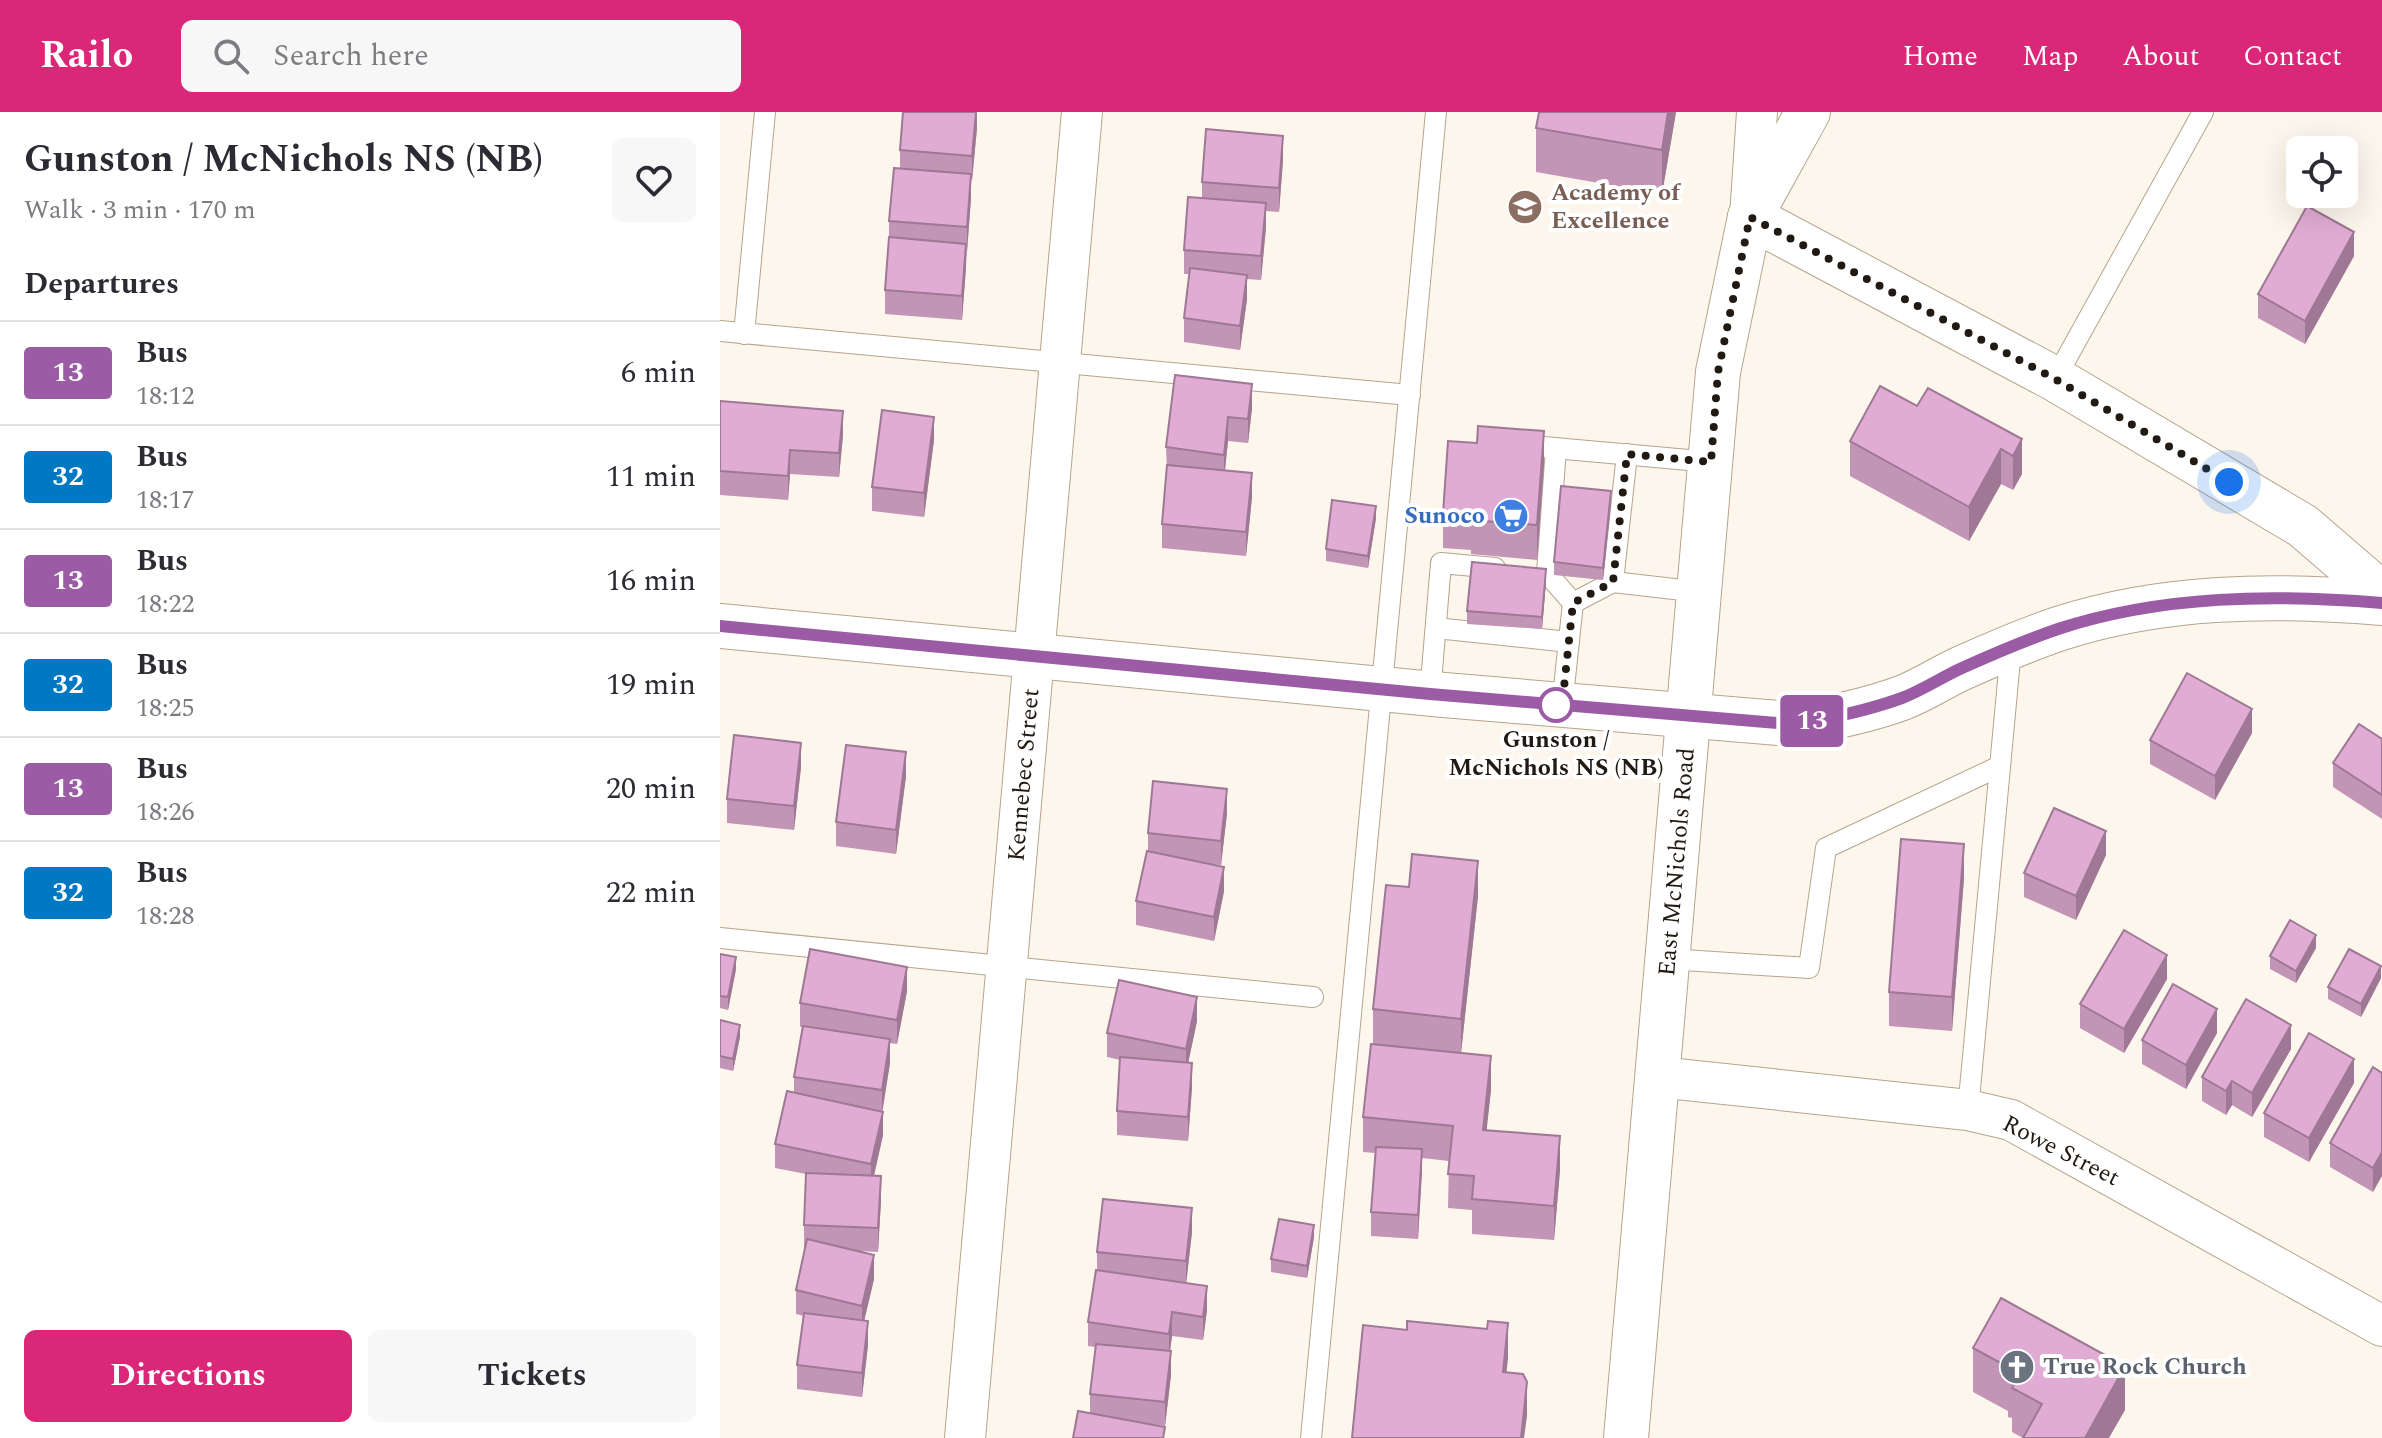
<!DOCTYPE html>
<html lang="en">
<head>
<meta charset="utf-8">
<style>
	:root { --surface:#fff; --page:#f7f7f7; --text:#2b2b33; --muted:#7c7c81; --line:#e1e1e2; --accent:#db2777 }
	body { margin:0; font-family:Spectral,serif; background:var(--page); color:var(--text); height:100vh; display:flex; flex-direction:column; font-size:30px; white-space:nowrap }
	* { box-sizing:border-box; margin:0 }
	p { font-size:26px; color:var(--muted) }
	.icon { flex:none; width:44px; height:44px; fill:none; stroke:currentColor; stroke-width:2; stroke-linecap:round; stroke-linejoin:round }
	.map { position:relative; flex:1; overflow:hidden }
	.side { display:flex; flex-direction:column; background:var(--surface); width:720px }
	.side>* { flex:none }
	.badge { padding:0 16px; border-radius:6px; font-size:28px; line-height:52px }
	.controls { position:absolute; left:1566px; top:24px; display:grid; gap:16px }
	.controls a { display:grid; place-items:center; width:72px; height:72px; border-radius:12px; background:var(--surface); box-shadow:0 8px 32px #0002; font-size:40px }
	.you { position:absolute; width:40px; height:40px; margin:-20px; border:6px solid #fff; border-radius:50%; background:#1a73e8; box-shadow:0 0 0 12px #1a73e833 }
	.map>.badge { position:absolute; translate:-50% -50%; box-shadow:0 0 0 4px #fff }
	h2 { padding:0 24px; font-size:30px; line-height:72px }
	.round { display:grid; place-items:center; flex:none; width:84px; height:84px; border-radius:12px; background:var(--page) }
	.headline { display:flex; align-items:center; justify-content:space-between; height:136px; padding:0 24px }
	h1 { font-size:38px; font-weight:700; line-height:60px }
	.action { display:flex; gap:16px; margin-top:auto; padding:16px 24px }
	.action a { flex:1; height:92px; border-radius:12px; background:var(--accent); color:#fff; font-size:32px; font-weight:700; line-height:92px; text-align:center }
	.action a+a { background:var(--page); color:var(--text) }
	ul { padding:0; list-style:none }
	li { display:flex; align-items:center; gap:24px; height:104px; padding:0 24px; border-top:2px solid var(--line) }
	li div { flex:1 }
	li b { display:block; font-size:30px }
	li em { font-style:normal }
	li .badge { min-width:88px; font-weight:700; text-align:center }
	header { display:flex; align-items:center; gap:48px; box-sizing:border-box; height:112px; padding:0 40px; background:var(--accent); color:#fff }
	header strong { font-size:38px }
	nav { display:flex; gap:44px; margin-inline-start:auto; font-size:28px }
	.search { width:560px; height:72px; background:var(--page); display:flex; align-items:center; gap:20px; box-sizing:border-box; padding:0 28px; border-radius:12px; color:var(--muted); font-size:30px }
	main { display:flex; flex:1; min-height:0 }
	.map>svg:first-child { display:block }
</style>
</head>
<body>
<header>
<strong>Railo</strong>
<div class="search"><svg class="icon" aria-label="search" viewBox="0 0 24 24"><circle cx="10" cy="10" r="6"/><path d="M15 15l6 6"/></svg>Search here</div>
<nav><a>Home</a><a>Map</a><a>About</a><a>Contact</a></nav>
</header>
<main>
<section class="side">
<div class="headline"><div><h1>Gunston / McNichols NS (NB)</h1><p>Walk · 3 min · 170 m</p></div><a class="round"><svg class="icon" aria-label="heart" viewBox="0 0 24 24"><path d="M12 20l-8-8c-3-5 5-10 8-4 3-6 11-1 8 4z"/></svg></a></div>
<h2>Departures</h2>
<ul>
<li><span class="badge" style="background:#9b5ba5;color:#fff">13</span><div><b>Bus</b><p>18:12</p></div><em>6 min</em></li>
<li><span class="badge" style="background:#0079c2;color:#fff">32</span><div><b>Bus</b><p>18:17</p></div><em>11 min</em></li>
<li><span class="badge" style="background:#9b5ba5;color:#fff">13</span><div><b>Bus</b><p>18:22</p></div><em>16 min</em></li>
<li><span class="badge" style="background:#0079c2;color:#fff">32</span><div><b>Bus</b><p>18:25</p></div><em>19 min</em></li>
<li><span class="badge" style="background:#9b5ba5;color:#fff">13</span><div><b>Bus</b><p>18:26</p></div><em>20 min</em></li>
<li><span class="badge" style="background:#0079c2;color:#fff">32</span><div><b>Bus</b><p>18:28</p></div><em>22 min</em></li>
</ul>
<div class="action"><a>Directions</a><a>Tickets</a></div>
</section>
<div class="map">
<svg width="1662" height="1326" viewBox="0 0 1662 1326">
	<rect width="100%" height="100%" fill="#fdf6ec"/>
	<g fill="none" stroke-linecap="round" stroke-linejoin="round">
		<defs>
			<g id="lane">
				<polyline points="0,219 690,283"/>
				<polyline points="24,222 45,0"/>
				<polyline points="1335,267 1483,0"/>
				<polyline points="823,335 991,350"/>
				<polyline points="836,336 827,461 853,491 842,594"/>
				<polyline points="893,470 980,480"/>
				<polyline points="853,491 893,470 907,342"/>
				<polyline points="716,516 849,530"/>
				<polyline points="710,582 721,451 775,456"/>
				<polyline points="0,826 593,885"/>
				<polyline points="948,847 1089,856 1106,736 1280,654"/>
				<polyline points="1248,998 1291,537"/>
				<polyline points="591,1326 716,0"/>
			</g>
			<g id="street">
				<polyline points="1030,105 1037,0"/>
				<polyline points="938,965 1248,998 1291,1008 1662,1214"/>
				<polyline points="245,1326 362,0"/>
			</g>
			<g id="secondary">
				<polyline points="1030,105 1335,267 1583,414 1662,482"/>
				<polyline points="906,1326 998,260 1030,105 1088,0"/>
			</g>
			<path id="primary" d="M0 514 724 583 1070 612C1108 607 1146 599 1182 586 1203 578 1222 565 1242 556 1273 542 1306 528 1338 517 1442 483 1554 482 1662 491"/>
		</defs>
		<use href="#lane" stroke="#b6a48d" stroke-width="22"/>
		<use href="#street" stroke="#b6a48d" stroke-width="42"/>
		<use href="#secondary" stroke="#b6a48d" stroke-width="46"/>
		<use href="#primary" stroke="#b6a48d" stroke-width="46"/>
		<use href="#lane" stroke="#fff" stroke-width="20"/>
		<use href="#street" stroke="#fff" stroke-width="40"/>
		<use href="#secondary" stroke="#fff" stroke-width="44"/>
		<use href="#primary" stroke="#fff" stroke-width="44"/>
	</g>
	<g fill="#c294b6">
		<polygon points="257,0 257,16 252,68 251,68 251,86 242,208 165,202 165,178 169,125 169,109 180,56 180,38"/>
		<polygon points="819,0 956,0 942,82 816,60 816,16"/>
		<polygon points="563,48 559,100 546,99 546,115 541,168 527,167 527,187 520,238 464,230 464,206 469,162 464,162 464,138 482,86 482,70"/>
		<polygon points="1634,144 1585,232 1538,206 1538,182"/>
		<polygon points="455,263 532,296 528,331 508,329 505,358 532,385 526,444 442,436 442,412 447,359 446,335"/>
		<polygon points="0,289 123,323 119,365 70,362 68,388 0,383"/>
		<polygon points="1197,294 1302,327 1302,362 1293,378 1281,372 1249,429 1130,364 1130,329"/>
		<polygon points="214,328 204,405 152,399 152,375"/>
		<polygon points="824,353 817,448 751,442 751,438 723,436 723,402"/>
		<polygon points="891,391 883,468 834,463 834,450"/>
		<polygon points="656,406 648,456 606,449 606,437"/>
		<polygon points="826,469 822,517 747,512 747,499"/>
		<polygon points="1532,621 1495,688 1430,652 1430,628"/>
		<polygon points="1662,627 1662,707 1613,675 1613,651"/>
		<polygon points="81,655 74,718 7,711 7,687"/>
		<polygon points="186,664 176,742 116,734 116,710"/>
		<polygon points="507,701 501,753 490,752 504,779 494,829 416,813 416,789 428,739 428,721"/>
		<polygon points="1386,743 1356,808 1304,785 1304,761"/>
		<polygon points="1244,766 1232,919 1169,914 1169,880"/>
		<polygon points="758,784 741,941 771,978 766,1018 840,1058 834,1128 752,1122 752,1098 728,1096 729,1049 702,1046 698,1127 651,1124 651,1100 655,1041 643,1040 643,1005 653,932 653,897"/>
		<polygon points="1596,836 1576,871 1550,857 1550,844"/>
		<polygon points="0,842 16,857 8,898 0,896"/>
		<polygon points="1661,866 1641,905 1608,887 1608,875"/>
		<polygon points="1447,867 1404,941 1360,916 1360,892"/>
		<polygon points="187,879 177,932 170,931 170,951 162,999 163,1023 154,1064 161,1088 158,1140 138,1139 154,1167 144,1209 148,1233 142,1285 77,1277 77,1253 84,1204 76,1202 76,1178 85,1137 84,1137 84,1113 86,1062 55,1056 55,1032 74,981 74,965 82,915 80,915 80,891"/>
		<polygon points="0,908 20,925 13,959 0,956"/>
		<polygon points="477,909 468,951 472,975 468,1029 397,1023 397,999 400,948 387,945 387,921"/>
		<polygon points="1497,921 1466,977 1422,952 1422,928"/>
		<polygon points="1571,937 1532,1005 1512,993 1506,1003 1482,989 1482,965"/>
		<polygon points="1662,961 1653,1080 1610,1055 1610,1031"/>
		<polygon points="1634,971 1589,1050 1544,1025 1544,1001"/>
		<polygon points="472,1120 466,1171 487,1198 483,1228 452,1224 450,1239 451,1263 445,1314 433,1312 445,1326 370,1301 370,1282 375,1235 368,1234 368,1210 377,1158 377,1140"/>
		<polygon points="594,1125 587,1166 551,1160 551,1147"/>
		<polygon points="1253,1236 1405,1298 1303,1326 1292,1320 1292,1306 1288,1305 1288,1299 1253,1280"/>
	</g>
	<g fill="#9e7894">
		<polygon points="256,0 257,16 252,68 252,44"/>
		<polygon points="948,0 956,0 942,82 942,38"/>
		<polygon points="563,24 563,48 559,100 559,76"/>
		<polygon points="251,62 251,86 247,139 247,115"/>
		<polygon points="546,91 546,115 541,168 541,144"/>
		<polygon points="1634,120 1634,144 1585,232 1585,209"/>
		<polygon points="246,132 246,156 242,208 242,184"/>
		<polygon points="527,163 527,187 520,238 520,214"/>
		<polygon points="532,272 532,296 528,331 528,307"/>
		<polygon points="123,299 123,323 119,365 119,341"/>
		<polygon points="214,305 214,328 204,405 204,381"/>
		<polygon points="508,305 508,329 504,367 504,343"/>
		<polygon points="824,319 824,353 817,448 817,413"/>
		<polygon points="1302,327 1302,362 1293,378 1293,344"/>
		<polygon points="1281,337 1281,372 1249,429 1249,395"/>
		<polygon points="70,338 70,362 68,388 68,364"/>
		<polygon points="532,361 532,385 526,444 526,420"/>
		<polygon points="891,379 891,391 883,468 883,456"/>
		<polygon points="656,394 656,406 648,456 648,444"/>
		<polygon points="826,457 826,469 822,517 822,505"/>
		<polygon points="1532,597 1532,621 1495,688 1495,664"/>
		<polygon points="81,631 81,655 74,718 74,694"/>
		<polygon points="186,640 186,664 176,742 176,718"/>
		<polygon points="507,677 507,701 501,753 501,729"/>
		<polygon points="1386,719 1386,743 1356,808 1356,784"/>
		<polygon points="1244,732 1244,766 1232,919 1232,885"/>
		<polygon points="758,749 758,784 741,941 741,907"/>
		<polygon points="504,755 504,779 494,829 494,805"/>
		<polygon points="1596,823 1596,836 1576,871 1576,859"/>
		<polygon points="1447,843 1447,867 1404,941 1404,917"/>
		<polygon points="16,845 16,857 8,898 8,885"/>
		<polygon points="1661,854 1661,866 1641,905 1641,892"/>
		<polygon points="187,855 187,879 177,932 177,908"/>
		<polygon points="477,885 477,909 466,961 466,937"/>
		<polygon points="1497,897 1497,921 1466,977 1466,953"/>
		<polygon points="20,913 20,925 13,959 13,947"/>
		<polygon points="1571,913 1571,937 1532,1005 1532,981"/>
		<polygon points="170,927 170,951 162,1002 162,978"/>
		<polygon points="771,944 771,978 763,1052 763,1018"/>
		<polygon points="1634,947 1634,971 1589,1050 1589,1026"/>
		<polygon points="472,951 472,975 468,1029 468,1005"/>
		<polygon points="1512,969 1512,993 1506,1003 1506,979"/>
		<polygon points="163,1000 163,1023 151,1076 151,1052"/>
		<polygon points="840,1024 840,1058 834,1128 834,1094"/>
		<polygon points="702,1037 702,1061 698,1127 698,1103"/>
		<polygon points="1662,1040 1662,1064 1653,1080 1653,1056"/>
		<polygon points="161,1064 161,1088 158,1140 158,1116"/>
		<polygon points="472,1096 472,1120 466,1173 466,1149"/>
		<polygon points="594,1113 594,1125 587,1166 587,1154"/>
		<polygon points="154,1143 154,1167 142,1218 142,1194"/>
		<polygon points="487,1174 487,1198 483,1228 483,1205"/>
		<polygon points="452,1200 452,1224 449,1246 449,1222"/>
		<polygon points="148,1209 148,1233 142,1285 142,1261"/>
		<polygon points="788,1211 788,1246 783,1295 783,1260"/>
		<polygon points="451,1239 451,1263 445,1314 445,1290"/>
		<polygon points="1405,1254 1405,1298 1389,1326 1365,1326"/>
		<polygon points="807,1270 807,1304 804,1326 801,1326"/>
	</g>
	<g fill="#e1acd4" stroke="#9e7894" stroke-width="2">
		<polygon points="183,0 256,0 252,44 180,38"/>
		<polygon points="819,0 948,0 942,38 816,16"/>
		<polygon points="486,17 563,24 559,76 482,70"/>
		<polygon points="174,56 251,62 247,115 169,109"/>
		<polygon points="468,85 546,91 541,144 464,138"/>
		<polygon points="1587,94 1634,120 1585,209 1538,182"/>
		<polygon points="169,125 246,132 242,184 165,178"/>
		<polygon points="470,156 527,163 520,214 464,206"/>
		<polygon points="455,263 532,272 528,307 508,305 504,343 446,335"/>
		<polygon points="1160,274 1197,294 1208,276 1302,327 1293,344 1281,337 1249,395 1130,329"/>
		<polygon points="0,289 123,299 119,341 70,338 68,364 0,359"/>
		<polygon points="162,298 214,305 204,381 152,375"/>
		<polygon points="758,314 824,319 817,413 751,408 752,404 723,402 728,329 757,331"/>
		<polygon points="447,353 532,361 526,420 442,412"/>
		<polygon points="841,374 891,379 883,456 834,450"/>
		<polygon points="612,388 656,394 648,444 606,437"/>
		<polygon points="752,450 826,457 822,505 747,499"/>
		<polygon points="1467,561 1532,597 1495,664 1430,628"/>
		<polygon points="1639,612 1662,627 1662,683 1613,651"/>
		<polygon points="14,623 81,631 74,694 7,687"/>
		<polygon points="126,633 186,640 176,718 116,710"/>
		<polygon points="433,669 507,677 501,729 428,721"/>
		<polygon points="1334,696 1386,719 1356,784 1304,761"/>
		<polygon points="1181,727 1244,732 1232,885 1169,880"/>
		<polygon points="427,739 504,755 494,805 416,789"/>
		<polygon points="692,742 758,749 741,907 653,897 666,773 689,775"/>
		<polygon points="1570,808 1596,823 1576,859 1550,844"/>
		<polygon points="1404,818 1447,843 1404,917 1360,892"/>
		<polygon points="90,837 187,855 177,908 80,891"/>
		<polygon points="1629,837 1661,854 1641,892 1608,875"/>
		<polygon points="0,842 16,845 8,885 0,884"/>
		<polygon points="399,868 477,885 466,937 387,921"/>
		<polygon points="1453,872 1497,897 1466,953 1422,928"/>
		<polygon points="1526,887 1571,913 1532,981 1512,969 1506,979 1482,965"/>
		<polygon points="0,908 20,913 13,947 0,944"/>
		<polygon points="83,914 170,927 162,978 74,965"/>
		<polygon points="1589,921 1634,947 1589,1026 1544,1001"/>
		<polygon points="651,932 771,944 763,1018 840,1024 834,1094 752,1087 754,1064 728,1062 733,1014 643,1005"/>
		<polygon points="400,945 472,951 468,1005 397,999"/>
		<polygon points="1653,955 1662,961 1662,1040 1653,1056 1610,1031"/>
		<polygon points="67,979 163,1000 151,1052 55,1032"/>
		<polygon points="656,1035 702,1037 698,1103 651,1100"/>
		<polygon points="86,1061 161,1064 158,1116 84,1113"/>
		<polygon points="383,1087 472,1096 466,1149 377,1140"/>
		<polygon points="559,1107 594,1113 587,1154 551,1147"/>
		<polygon points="87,1127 154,1143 142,1194 76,1178"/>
		<polygon points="376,1158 487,1174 483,1205 452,1200 449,1222 368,1210"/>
		<polygon points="1281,1186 1405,1254 1365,1326 1303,1326 1322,1292 1292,1276 1297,1266 1288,1261 1290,1256 1253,1236"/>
		<polygon points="84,1201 148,1209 142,1261 77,1253"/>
		<polygon points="687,1209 767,1217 768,1209 788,1211 783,1260 803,1262 807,1270 801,1326 632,1326 643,1213 687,1218"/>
		<polygon points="376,1232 451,1239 445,1290 370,1282"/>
		<polygon points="358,1299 445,1315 443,1326 353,1326"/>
	</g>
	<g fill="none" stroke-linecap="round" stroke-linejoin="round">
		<defs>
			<path id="line" d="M0 514 710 582 1070 612C1108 607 1146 599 1182 586 1203 578 1222 565 1242 556 1273 542 1306 528 1338 517 1442 483 1554 482 1662 491"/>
		</defs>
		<use href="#line" stroke="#fff" stroke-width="18"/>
		<use href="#line" stroke="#9b5ba5" stroke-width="12"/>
		<polyline stroke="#211a12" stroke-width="8" stroke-dasharray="0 14.4" points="836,593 842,594 853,491 893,470 907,342 991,350 998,260 1030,105 1335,267 1509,370"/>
	</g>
	<defs>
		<symbol id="school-disc" viewBox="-11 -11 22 22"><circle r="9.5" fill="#8d6e63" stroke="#fff"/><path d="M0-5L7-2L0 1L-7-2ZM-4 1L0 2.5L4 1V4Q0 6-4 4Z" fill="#fff"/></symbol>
		<symbol id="supermarket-disc" viewBox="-11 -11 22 22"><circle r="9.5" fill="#3f7fe0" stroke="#fff"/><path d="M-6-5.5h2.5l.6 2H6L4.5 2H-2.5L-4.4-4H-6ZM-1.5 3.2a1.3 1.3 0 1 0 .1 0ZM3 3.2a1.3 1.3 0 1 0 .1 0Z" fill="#fff"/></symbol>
		<symbol id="church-disc" viewBox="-11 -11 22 22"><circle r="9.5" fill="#6b7280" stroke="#fff"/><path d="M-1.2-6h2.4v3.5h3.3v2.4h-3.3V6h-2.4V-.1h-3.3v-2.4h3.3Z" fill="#fff"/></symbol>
	</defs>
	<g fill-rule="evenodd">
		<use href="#school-disc" x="785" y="75" width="40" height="40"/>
		<use href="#supermarket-disc" x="771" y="384" width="40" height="40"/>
		<use href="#church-disc" x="1277" y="1235" width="40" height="40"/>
	</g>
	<circle fill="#fff" stroke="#9b5ba5" stroke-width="4" cx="836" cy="593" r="16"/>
	<g text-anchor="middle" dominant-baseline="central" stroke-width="8" stroke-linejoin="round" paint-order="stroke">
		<g font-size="24" font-weight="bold" fill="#785e54" stroke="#fff" text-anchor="start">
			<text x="831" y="81">Academy of<tspan x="831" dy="28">Excellence</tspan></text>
		</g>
		<g font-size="24" font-weight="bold" fill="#366cbe" stroke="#fff" text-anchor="end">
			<text x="765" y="404">Sunoco</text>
		</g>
		<g font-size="24" font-weight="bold" fill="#211a12" stroke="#fff">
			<text x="836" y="628">Gunston /<tspan x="836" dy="28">McNichols NS (NB)</tspan></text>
		</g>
		<g font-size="24" fill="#211a12" stroke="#fff">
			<text transform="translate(304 663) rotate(-85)">Kennebec Street</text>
			<text transform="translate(957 750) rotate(-85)">East McNichols Road</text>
			<text transform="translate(1341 1039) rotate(27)">Rowe Street</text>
		</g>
		<g font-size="24" font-weight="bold" fill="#5b616d" stroke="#fff" text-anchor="start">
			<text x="1323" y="1255">True Rock Church</text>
		</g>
	</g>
</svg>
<div class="controls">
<a><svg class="icon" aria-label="locate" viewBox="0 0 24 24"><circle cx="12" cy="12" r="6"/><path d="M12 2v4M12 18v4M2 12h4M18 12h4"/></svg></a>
</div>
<div class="you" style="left:1509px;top:370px"></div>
<b class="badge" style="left:1092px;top:609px;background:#9b5ba5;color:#fff">13</b>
</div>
</main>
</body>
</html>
